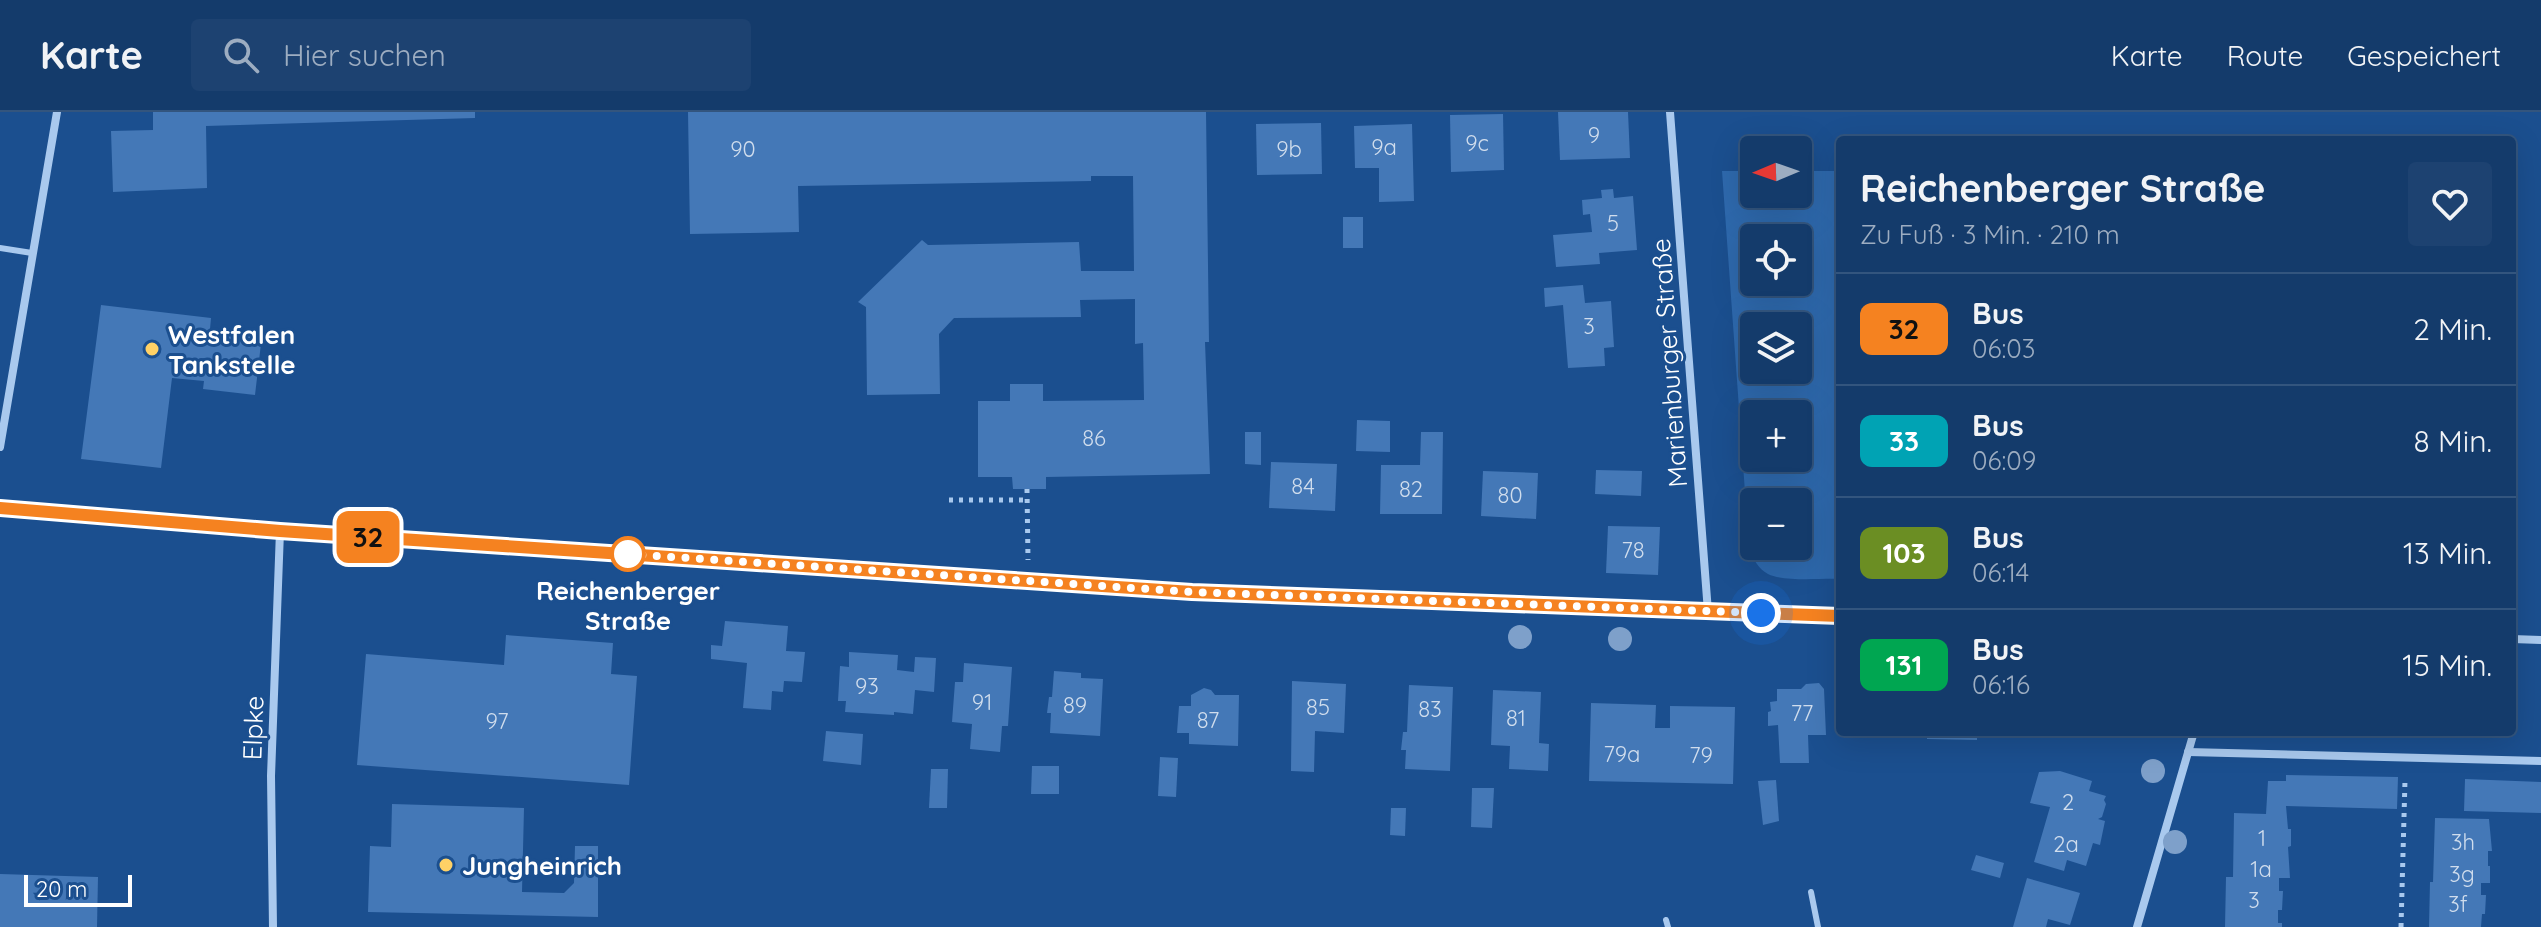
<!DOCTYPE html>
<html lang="de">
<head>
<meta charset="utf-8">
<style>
	:root { --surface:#143b6b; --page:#1d4271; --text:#f1f3f6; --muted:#9dadc1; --line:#33557e }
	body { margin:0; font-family:Quicksand,sans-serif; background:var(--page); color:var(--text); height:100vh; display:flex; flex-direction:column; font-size:30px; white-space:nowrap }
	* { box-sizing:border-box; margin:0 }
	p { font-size:26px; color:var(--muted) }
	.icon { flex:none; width:44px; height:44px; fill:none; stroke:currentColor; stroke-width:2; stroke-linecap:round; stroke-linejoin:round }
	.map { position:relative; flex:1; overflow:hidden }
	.details { position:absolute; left:1836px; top:24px; width:680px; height:600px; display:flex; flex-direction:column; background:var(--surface); border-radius:8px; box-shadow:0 8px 32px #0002,0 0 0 2px var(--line) }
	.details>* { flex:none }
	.badge { padding:0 16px; border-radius:12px; font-size:28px; line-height:52px }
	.needle { width:52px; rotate:268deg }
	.buttons { position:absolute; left:1740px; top:24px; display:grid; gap:16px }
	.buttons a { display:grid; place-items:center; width:72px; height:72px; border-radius:8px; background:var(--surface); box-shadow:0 8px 32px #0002,0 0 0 2px var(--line); font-size:40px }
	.scale { position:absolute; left:24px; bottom:20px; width:108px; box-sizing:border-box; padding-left:8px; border:4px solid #fff; border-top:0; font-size:22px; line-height:28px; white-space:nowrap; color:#fff; -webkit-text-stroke:6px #1b4f8f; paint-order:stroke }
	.you { position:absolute; width:40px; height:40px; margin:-20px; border:6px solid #fff; border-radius:50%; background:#1a73e8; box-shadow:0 0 0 12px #1a73e833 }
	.map>.badge { position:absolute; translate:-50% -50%; box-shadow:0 0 0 4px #fff }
	.round { display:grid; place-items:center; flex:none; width:84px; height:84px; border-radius:8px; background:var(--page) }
	.summary { display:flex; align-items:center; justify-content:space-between; height:136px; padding:0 24px }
	h1 { font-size:38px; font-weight:800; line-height:60px }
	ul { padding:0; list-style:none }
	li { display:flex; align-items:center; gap:24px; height:112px; padding:0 24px; border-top:2px solid var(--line) }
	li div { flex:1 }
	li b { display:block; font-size:30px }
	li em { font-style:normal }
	li .badge { min-width:88px; font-weight:700; text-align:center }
	header { display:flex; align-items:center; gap:48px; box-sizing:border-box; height:112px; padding:0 40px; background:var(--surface); border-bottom:2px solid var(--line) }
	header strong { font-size:38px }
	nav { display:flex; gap:44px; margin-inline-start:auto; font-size:28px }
	.search { width:560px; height:72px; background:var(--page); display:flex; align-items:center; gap:20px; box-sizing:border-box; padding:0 28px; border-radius:8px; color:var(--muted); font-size:30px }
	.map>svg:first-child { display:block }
</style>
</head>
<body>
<header>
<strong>Karte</strong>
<div class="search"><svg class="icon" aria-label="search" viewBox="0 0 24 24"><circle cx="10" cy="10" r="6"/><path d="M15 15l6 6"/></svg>Hier suchen</div>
<nav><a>Karte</a><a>Route</a><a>Gespeichert</a></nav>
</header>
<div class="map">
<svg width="2541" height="815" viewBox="0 0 2541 815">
	<rect width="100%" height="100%" fill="#1b4f8f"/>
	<path fill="#2e69ad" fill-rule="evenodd" d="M1722 59H1754V82H1798V59H1840V467C1821 466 1784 470 1768 462 1758 457 1753 446 1749 436ZM1754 126H1798V170H1754ZM1754 214H1798V258H1754ZM1754 302H1798V346H1754ZM1754 390H1798V434H1754Z"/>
	<g fill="#4478b7">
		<polygon points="153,0 475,0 475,6 206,14 207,76 113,80 111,19 153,18"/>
		<polygon points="688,0 1206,0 1209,230 1205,230 1210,362 1046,365 1046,377 1013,377 1012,365 978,365 978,289 1010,289 1010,272 1043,272 1043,289 1144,288 1143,231 1135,232 1135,187 1080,188 1081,205 954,206 939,222 940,282 867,283 866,195 858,190 922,128 928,133 1079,130 1081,159 1134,159 1133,64 1091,64 1091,69 798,74 799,120 690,122"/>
		<polygon points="1558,0 1628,0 1630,46 1560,48"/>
		<polygon points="1503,2 1504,58 1451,60 1450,3"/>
		<polygon points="1321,11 1322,62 1257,63 1256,12"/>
		<polygon points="1412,12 1414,89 1379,90 1379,56 1355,56 1354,14"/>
		<polygon points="1613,77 1614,86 1633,84 1637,138 1599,141 1600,152 1556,155 1553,123 1592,120 1590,102 1583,103 1582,88 1602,86 1601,78"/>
		<rect x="1343" y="105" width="20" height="31"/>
		<polygon points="1583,173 1585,191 1611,189 1614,235 1604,236 1605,254 1568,256 1563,193 1545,195 1544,176"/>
		<polygon points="101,193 211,206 210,217 262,223 255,283 203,277 204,269 172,266 161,356 81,347"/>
		<polygon points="1357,308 1390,309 1390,340 1356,339"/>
		<polygon points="1245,320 1261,320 1261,353 1245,352"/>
		<polygon points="1421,320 1443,320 1442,402 1380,402 1381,353 1420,353"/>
		<polygon points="1271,350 1337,352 1335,399 1269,396"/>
		<polygon points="1596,358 1642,359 1641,384 1595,382"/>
		<polygon points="1483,359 1538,361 1536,407 1481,404"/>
		<rect x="2512" y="400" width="3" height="37"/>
		<polygon points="1608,414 1660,415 1658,463 1606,461"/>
		<polygon points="725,509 788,514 786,539 805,540 802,570 784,569 783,580 772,579 771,598 743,596 747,551 711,547 711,533 722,534"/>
		<polygon points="506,523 613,531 611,562 637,564 629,673 357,653 366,542 504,553"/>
		<polygon points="849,540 898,543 897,558 914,560 915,545 936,546 934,580 915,578 913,602 894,600 894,603 845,600 846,589 838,589 840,554 849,555"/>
		<polygon points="964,551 1012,555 1008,614 1002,614 1000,640 970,637 972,612 952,610 955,570 963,570"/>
		<polygon points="1054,559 1081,561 1081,566 1103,567 1100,624 1050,621 1051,601 1047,601 1049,585 1052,585"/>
		<polygon points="1292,569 1346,572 1344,621 1315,619 1314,660 1291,659"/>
		<polygon points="1819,571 1824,577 1826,623 1808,623 1809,651 1780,651 1778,613 1768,614 1768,600 1771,599 1770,590 1777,589 1777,577 1801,577 1806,572"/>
		<polygon points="1409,573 1453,575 1450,659 1405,657 1406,638 1401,638 1403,620 1407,620"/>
		<polygon points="1204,576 1211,578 1215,583 1239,583 1238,634 1189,632 1189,621 1177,621 1179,594 1191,594 1191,583"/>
		<polygon points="1493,578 1541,580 1539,631 1549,632 1548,659 1509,657 1510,634 1491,633"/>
		<polygon points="1591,591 1656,593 1655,616 1670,616 1670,594 1735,595 1733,672 1589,669"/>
		<polygon points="826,619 863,622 861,653 823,649"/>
		<polygon points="1927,620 1977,620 1977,628 1927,627"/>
		<polygon points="1160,645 1178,646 1176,685 1158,684"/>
		<polygon points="1032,654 1059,654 1059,682 1031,682"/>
		<polygon points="931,657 948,657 947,696 929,696"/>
		<polygon points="2060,659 2092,669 2089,679 2106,684 2104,688 2106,692 2102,705 2098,707 2105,709 2100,733 2093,731 2086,754 2067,748 2064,759 2034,750 2050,695 2030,691 2039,660"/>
		<polygon points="2286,663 2398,665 2397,697 2286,694 2288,717 2291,717 2291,734 2288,735 2290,766 2279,766 2279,779 2283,779 2282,798 2278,798 2278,811 2282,811 2282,815 2225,815 2226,765 2233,765 2234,701 2266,702 2268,669 2286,669"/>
		<polygon points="2465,667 2541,670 2541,701 2464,699"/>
		<polygon points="1776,668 1779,709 1763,713 1758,669"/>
		<polygon points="1472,676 1494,676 1492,716 1471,715"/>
		<polygon points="392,692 524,696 522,780 564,781 574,771 575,734 598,734 598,805 368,800 370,734 391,735"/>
		<polygon points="1391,696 1406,696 1405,724 1390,723"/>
		<polygon points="2435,706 2489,707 2492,739 2488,739 2488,754 2490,754 2490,771 2481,771 2481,783 2486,783 2485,802 2482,802 2481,815 2429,815 2430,770 2433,770"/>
		<polygon points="1976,743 2004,751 2000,766 1971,758"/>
		<polygon points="0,762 98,765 97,815 0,815"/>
		<polygon points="2027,766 2080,781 2070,813 2048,807 2046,815 2013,815"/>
	</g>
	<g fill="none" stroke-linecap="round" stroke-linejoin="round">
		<g stroke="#a9c9ee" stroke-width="5" stroke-dasharray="4 6" stroke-linecap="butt">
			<polyline points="1027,377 1028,448"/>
			<polyline points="949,388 1026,388"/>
			<polyline points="2401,815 2405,668"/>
		</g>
		<g stroke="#a9c9ee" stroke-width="6">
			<polyline points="0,136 32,141"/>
			<polyline points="1811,780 1818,815"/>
			<polyline points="1666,808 1668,815"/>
		</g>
		<g stroke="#a9c9ee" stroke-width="8">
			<polyline points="1670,0 1708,500"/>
			<polyline points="0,335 57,0"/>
			<polyline points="0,396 191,412 1192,480 1840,504"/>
			<polyline points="2512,527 2541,528"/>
			<polyline points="2188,640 2541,649"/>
			<polyline points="273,815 271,664 280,419"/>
			<polyline points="2137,815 2194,620"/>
		</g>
	</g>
	<g fill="#7ea0ca">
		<circle cx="1520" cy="525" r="12"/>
		<circle cx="1620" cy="527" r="12"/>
		<circle cx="2153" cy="659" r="12"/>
		<circle cx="2175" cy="730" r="12"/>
	</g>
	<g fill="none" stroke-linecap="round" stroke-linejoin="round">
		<defs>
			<polyline id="line" points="0,396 280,419 1192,480 1840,504"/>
		</defs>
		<use href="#line" stroke="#fff" stroke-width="18"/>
		<use href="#line" stroke="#f58220" stroke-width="12"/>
		<polyline stroke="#fff" stroke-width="8" stroke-dasharray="0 14.4" points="628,442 1192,480 1761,501"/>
	</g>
	<g fill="#ffd166" stroke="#1b4f8f" stroke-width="3">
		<circle cx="152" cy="237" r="8"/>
		<circle cx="446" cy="753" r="8"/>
	</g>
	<circle fill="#fff" stroke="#f58220" stroke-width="4" cx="628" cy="442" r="16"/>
	<g text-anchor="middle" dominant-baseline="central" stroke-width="6" stroke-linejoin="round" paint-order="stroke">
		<g font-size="22" fill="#d0dded">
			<text x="1594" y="23">9</text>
			<text x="1477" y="31">9c</text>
			<text x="1384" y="35">9a</text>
			<text x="743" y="37">90</text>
			<text x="1289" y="37">9b</text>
			<text x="1613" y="111">5</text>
			<text x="1589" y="214">3</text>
			<text x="1094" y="326">86</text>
			<text x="1303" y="374">84</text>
			<text x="1411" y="377">82</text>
			<text x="1510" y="383">80</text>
			<text x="1633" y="438">78</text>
			<text x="867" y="574">93</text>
			<text x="982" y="590">91</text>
			<text x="1075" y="593">89</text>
			<text x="1318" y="595">85</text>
			<text x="1430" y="597">83</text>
			<text x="1802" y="601">77</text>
			<text x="1516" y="606">81</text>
			<text x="1208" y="608">87</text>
			<text x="497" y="609">97</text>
			<text x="1622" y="642">79a</text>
			<text x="1701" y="643">79</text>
			<text x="2068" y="690">2</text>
			<text x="2262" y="726">1</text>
			<text x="2463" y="730">3h</text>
			<text x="2066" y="732">2a</text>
			<text x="2261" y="757">1a</text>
			<text x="2462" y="762">3g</text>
			<text x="2254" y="788">3</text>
			<text x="2458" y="792">3f</text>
		</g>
		<g font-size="26" font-weight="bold" fill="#fff" stroke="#1b4f8f" text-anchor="start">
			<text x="168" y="222">Westfalen<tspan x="168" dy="30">Tankstelle</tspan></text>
			<text x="462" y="753">Jungheinrich</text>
		</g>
		<g font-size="26" fill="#fff" stroke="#1b4f8f">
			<text transform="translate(1669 251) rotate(-94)">Marienburger Straße</text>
			<text transform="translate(253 616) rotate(-88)">Elpke</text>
		</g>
		<g font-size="26" font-weight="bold" fill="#fff" stroke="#1b4f8f">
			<text x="628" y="478">Reichenberger<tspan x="628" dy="30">Straße</tspan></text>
		</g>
	</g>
</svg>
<div class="buttons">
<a><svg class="needle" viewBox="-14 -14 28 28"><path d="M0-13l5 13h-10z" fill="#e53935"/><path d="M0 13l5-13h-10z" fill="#9dadc1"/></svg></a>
<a><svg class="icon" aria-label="locate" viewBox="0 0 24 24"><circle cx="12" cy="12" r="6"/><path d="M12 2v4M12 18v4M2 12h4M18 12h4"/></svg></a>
<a><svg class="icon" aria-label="layers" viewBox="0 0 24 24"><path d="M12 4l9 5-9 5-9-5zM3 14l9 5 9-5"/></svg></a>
<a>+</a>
<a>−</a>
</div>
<div class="scale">20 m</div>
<div class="you" style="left:1761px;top:501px"></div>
<b class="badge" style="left:368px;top:425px;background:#f58220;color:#111">32</b>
<section class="details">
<div class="summary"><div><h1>Reichenberger Straße</h1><p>Zu Fuß · 3 Min. · 210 m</p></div><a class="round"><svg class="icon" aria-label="heart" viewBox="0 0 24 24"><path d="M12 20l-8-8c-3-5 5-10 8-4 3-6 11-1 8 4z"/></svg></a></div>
<ul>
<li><span class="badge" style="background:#f58220;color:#111">32</span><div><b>Bus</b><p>06:03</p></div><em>2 Min.</em></li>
<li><span class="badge" style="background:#00a3b4;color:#fff">33</span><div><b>Bus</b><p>06:09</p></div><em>8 Min.</em></li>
<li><span class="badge" style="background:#6b8e23;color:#fff">103</span><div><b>Bus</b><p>06:14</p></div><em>13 Min.</em></li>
<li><span class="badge" style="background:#00a651;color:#fff">131</span><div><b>Bus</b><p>06:16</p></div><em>15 Min.</em></li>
</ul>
</section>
</div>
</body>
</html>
